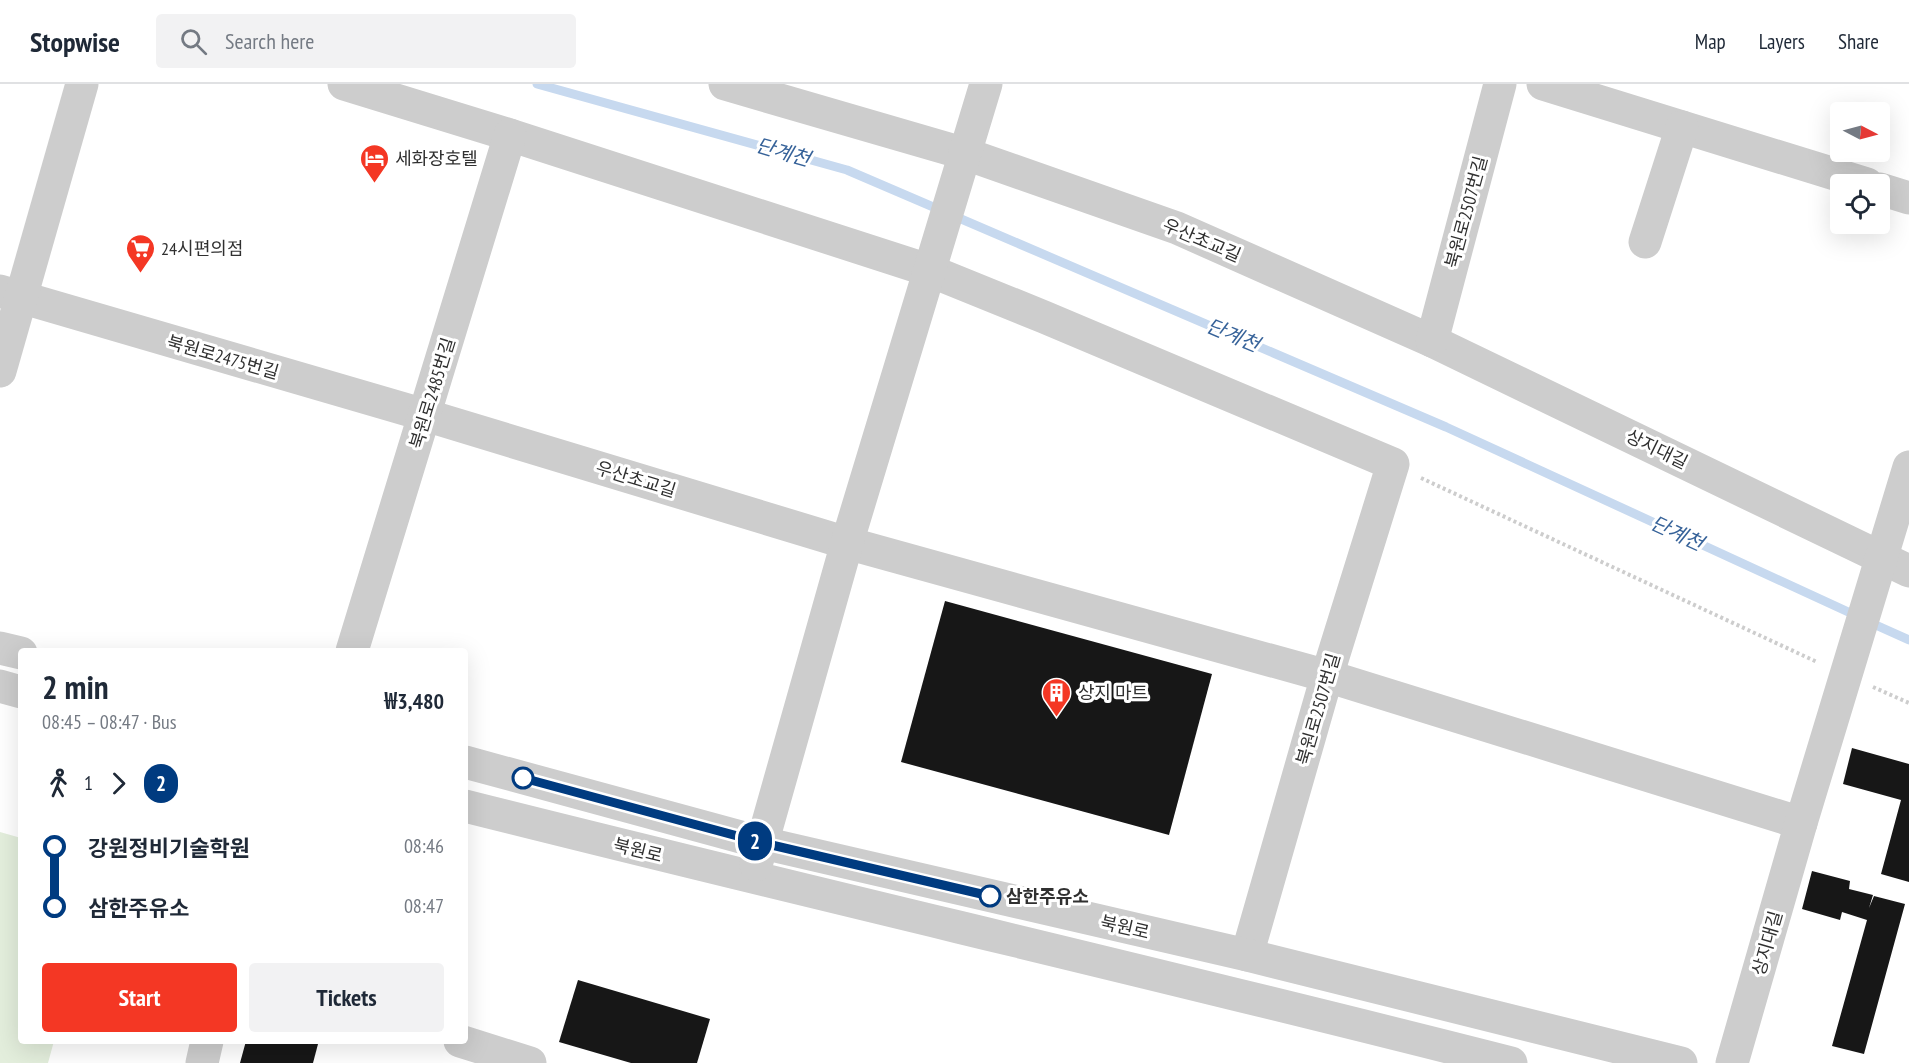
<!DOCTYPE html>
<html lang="en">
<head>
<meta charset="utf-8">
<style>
	:root { --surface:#fff; --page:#f2f2f3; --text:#1f2937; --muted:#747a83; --line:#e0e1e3; --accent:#f43724 }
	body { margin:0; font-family:"PT Sans Narrow","Noto Sans KR",sans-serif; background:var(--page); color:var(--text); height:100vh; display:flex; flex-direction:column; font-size:22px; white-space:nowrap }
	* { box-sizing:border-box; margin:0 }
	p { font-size:20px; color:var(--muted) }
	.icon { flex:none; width:33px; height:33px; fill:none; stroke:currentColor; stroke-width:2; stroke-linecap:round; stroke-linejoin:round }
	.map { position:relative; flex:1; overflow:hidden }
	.details { position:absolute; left:18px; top:564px; width:450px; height:396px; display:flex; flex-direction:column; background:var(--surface); border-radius:6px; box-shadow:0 6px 24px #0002 }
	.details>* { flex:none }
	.badge { padding:0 12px; border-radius:20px; font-size:21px; line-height:39px }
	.needle { width:39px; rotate:96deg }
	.tools { position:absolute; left:1830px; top:18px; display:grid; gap:12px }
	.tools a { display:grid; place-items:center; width:60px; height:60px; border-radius:6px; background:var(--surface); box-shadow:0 6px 24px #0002; font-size:30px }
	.map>.badge { position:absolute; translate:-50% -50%; box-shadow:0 0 0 3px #fff }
	.legs { display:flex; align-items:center; gap:9px; height:66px; padding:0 24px; font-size:20px }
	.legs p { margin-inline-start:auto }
	.summary { display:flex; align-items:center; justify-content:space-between; height:102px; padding:0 24px }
	h1 { font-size:33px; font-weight:800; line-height:45px }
	.primary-button { display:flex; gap:12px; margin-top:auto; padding:12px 24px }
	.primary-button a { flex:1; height:69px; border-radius:6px; background:var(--accent); color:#fff; font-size:24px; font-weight:800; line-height:69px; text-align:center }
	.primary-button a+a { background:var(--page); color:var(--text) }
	ul { padding:0 24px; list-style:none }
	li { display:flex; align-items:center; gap:21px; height:60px; font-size:22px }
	li i { display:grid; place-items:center; width:9px; height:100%; margin:0 8px; background:currentColor }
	li i::after { content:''; width:15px; height:15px; margin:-8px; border:4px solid; border-radius:50%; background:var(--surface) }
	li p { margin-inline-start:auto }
	li:first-child i { background:linear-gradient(#0000 50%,currentColor 0) }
	li:last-child i { background:linear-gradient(currentColor 50%,#0000 0) }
	header { display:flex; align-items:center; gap:36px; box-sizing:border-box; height:84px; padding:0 30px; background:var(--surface); border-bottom:2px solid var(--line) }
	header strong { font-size:28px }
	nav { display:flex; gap:33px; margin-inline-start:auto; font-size:21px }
	.search { width:420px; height:54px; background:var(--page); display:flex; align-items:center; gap:15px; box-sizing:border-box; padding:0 21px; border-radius:6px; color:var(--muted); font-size:22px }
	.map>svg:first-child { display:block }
</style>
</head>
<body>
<header>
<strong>Stopwise</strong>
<div class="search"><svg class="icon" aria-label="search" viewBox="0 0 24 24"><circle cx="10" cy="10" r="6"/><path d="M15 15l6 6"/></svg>Search here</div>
<nav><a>Map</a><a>Layers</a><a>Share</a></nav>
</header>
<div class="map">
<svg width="1909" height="979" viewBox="0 0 1909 979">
	<rect width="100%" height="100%" fill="#fff"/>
	<polygon fill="#e3eedc" points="0,748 21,754 21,957 54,957 48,979 0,979"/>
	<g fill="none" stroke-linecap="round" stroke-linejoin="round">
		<g stroke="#c7d9ef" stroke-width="9">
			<polyline points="537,0 847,86 1446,343 1857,532"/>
			<polyline points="1869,538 1909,556"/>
		</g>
	</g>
	<g fill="#171717">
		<polygon points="945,517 1212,590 1169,751 901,678"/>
		<polygon points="1852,664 1909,680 1909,798 1881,790 1901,716 1843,700"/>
		<polygon points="1812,787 1850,797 1849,805 1873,811 1869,824 1874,812 1905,820 1864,970 1832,962 1867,836 1842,828 1840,836 1802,825"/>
		<polygon points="578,896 710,935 697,979 631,979 559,958"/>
		<polygon points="246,957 305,957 318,960 313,979 240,979"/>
	</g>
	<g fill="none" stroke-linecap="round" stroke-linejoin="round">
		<g stroke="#cdcdcd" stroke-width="4" stroke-dasharray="3 3" stroke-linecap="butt">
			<polyline points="1421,394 1817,578"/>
			<polyline points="1873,603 1909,619"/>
		</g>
		<g stroke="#cdcdcd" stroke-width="33">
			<polyline points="344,0 510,51 928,186 1044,233 1393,380 1327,592 1247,871"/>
			<polyline points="725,0 966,70 1177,144 1432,257 1909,487"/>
			<polyline points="1543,0 1867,100"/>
			<polyline points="1880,105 1909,114"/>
			<polyline points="1645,158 1682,43"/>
			<polyline points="0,207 425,331 847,459 1327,592 1801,739"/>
			<polyline points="1432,257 1500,0"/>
			<polyline points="0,287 82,0"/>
			<polyline points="0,564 21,569"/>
			<polyline points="352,567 510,51"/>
			<polyline points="0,602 21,608"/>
			<polyline points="465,678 763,759 1247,871 1681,979"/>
			<path d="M465 722C813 810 1163 890 1511 979"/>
			<polyline points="756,781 847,459 986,0"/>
			<polyline points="460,957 530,979"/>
			<polyline points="202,979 207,957"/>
			<polyline points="1732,979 1801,739 1909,383"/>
		</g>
	</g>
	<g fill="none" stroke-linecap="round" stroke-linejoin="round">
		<defs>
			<polyline id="line-1" points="523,694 763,759 990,812"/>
		</defs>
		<use href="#line-1" stroke="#fff" stroke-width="14"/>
		<use href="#line-1" stroke="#003b80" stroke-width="9"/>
	</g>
	<defs>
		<symbol id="hotel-pin" viewBox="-11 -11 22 30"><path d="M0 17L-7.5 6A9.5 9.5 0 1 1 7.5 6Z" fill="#f43724" stroke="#fff"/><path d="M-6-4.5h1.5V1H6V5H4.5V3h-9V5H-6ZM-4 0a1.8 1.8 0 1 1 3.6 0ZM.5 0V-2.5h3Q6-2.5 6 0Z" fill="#fff"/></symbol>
		<symbol id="supermarket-pin" viewBox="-11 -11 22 30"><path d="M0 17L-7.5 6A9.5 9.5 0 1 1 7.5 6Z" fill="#f43724" stroke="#fff"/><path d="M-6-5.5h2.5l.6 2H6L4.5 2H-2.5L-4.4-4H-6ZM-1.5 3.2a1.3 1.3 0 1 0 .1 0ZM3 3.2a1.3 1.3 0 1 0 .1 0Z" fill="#fff"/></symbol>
		<symbol id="building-pin" viewBox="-11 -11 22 30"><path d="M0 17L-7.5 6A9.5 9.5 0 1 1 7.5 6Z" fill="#f43724" stroke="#fff"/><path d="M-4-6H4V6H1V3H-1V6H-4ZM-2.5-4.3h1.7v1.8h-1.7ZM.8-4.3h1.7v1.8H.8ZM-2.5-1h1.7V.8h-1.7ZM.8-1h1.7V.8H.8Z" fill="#fff"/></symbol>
	</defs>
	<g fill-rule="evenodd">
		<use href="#hotel-pin" x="358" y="58" width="33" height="45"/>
		<use href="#supermarket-pin" x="124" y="148" width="33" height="45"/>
		<use href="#building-pin" x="1040" y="592" width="33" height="45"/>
	</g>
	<g fill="#fff" stroke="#003b80" stroke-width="3">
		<circle cx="523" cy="694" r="10"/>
		<circle cx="990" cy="812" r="10"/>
	</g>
	<g text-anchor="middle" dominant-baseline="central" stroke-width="6" stroke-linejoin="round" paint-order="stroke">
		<g font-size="18" fill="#303030" stroke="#fff" text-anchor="start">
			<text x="395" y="74">세화장호텔</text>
			<text x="161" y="164">24시편의점</text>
			<text x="1078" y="608">상지 마트</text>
		</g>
		<g font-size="18" fill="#303030" stroke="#fff">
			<text transform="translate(1466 128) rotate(-75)">북원로2507번길</text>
			<text transform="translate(1202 156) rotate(23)">우산초교길</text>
			<text transform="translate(223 273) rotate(16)">북원로2475번길</text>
			<text transform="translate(432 309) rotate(-73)">북원로2485번길</text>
			<text transform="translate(1657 365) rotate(26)">상지대길</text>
			<text transform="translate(636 395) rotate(17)">우산초교길</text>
			<text transform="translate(1318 625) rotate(-74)">북원로2507번길</text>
			<text transform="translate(638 766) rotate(14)">북원로</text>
			<text transform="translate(1125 843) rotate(13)">북원로</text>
			<text transform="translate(1767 859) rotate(-74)">상지대길</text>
		</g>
		<g font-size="18" font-weight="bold" fill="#303030" stroke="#fff" text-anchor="start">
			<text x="1006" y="812">삼한주유소</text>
		</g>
		<g font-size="20" font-style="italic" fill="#366299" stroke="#fff">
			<text transform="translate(783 68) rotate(16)">단계천</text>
			<text transform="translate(1233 251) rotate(23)">단계천</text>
			<text transform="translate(1677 449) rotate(25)">단계천</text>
		</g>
	</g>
</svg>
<div class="tools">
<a><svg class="needle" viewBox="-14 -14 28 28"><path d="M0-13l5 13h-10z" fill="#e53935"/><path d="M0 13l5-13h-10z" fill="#747a83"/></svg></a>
<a><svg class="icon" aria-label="locate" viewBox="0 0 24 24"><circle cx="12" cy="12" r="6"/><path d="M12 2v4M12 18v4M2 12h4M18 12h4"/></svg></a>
</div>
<b class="badge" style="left:755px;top:757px;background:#003b80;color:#fff">2</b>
<section class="details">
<div class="summary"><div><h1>2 min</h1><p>08:45 – 08:47 · Bus</p></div><b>₩3,480</b></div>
<div class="legs"><svg class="icon" aria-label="walk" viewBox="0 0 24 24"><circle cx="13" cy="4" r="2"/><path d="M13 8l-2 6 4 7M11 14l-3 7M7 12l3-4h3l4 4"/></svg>1<svg class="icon" aria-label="forward" viewBox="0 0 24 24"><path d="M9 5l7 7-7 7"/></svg><b class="badge" style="background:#003b80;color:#fff">2</b></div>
<ul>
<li><i style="color:#003b80"></i><b>강원정비기술학원</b><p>08:46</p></li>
<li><i style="color:#003b80"></i><b>삼한주유소</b><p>08:47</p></li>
</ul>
<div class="primary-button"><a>Start</a><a>Tickets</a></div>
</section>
</div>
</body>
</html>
